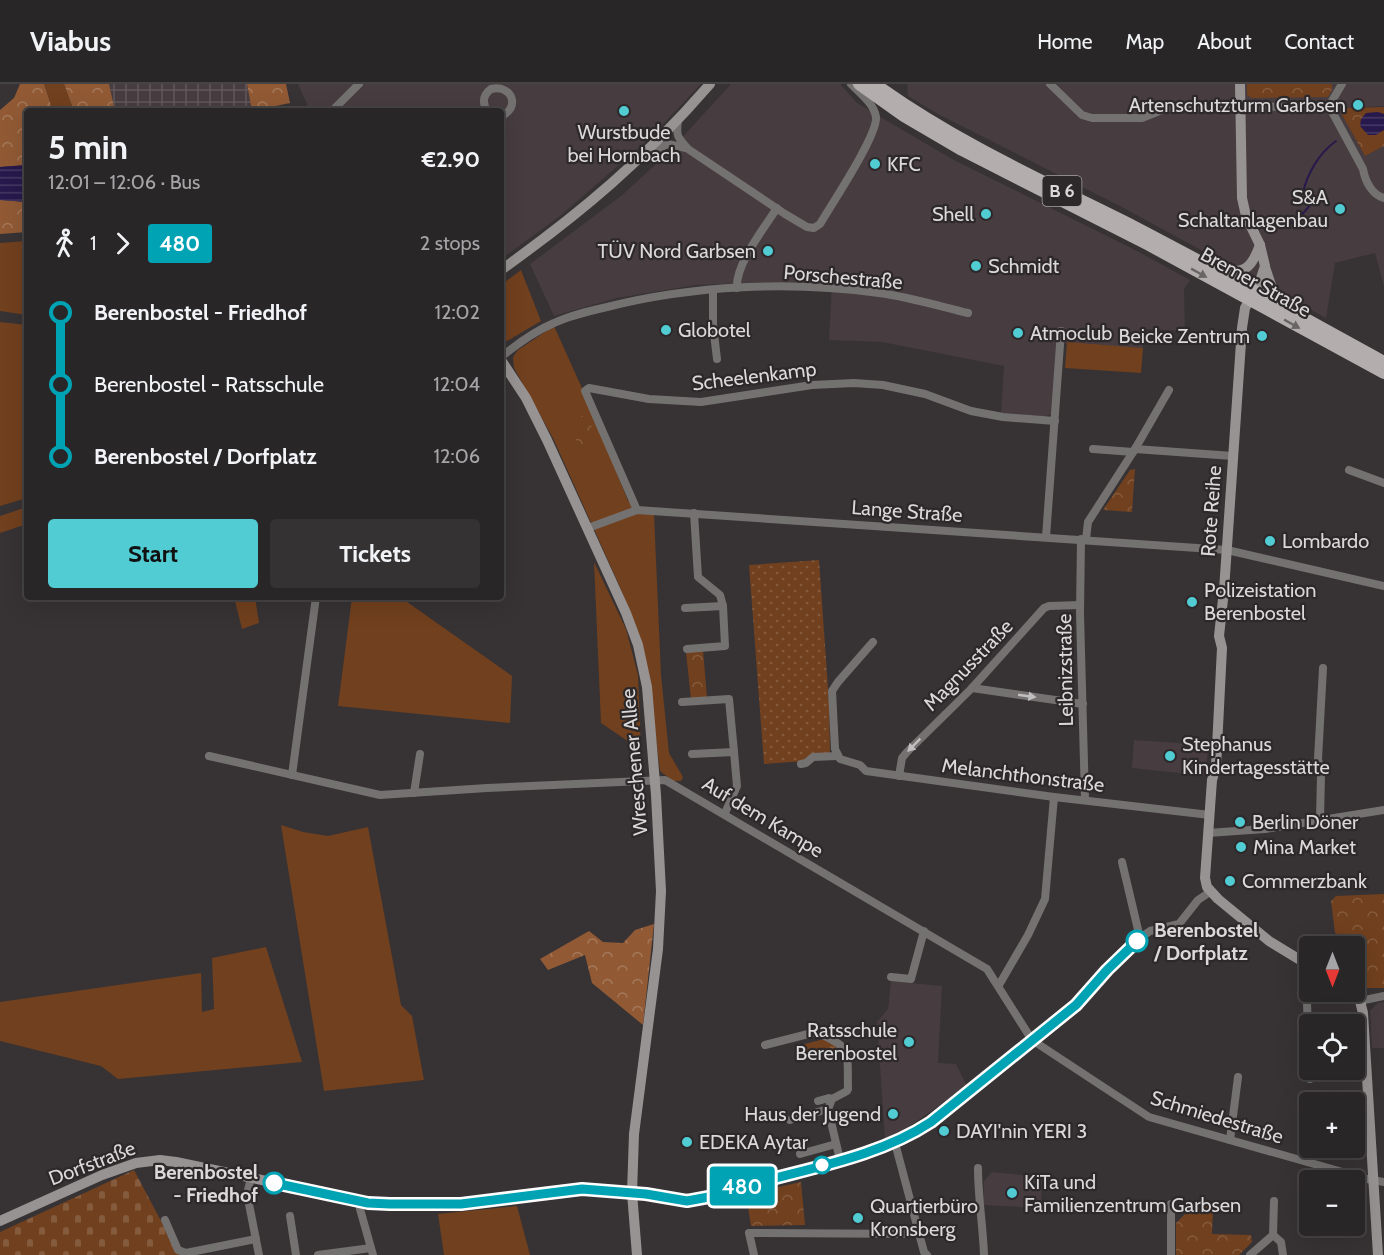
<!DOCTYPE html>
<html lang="en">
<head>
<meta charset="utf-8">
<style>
	:root { --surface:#292627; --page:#353233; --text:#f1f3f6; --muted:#a5a5a7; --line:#454344; --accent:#51ccd3 }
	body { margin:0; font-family:Cabin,sans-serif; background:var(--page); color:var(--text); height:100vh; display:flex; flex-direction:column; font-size:22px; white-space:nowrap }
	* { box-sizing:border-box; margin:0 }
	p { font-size:20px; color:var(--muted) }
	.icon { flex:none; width:33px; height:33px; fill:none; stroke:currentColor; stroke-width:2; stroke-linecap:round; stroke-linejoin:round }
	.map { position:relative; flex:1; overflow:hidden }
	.details { position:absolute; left:24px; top:24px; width:480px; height:492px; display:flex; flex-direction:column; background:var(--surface); border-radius:6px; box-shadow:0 6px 24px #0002,0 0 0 2px var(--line) }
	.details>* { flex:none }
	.badge { padding:0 12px; border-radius:4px; font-size:21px; line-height:39px }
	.needle { width:39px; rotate:180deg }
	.tools { position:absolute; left:1299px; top:852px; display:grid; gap:12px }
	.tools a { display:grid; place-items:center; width:66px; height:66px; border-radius:6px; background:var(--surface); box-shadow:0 6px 24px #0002,0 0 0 2px var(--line); font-size:30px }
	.map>.badge { position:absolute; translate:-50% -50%; box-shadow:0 0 0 3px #fff }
	.legs { display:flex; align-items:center; gap:9px; height:66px; padding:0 24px; font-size:20px }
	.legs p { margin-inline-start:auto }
	.headline { display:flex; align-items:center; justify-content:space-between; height:102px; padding:0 24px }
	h1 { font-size:33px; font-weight:800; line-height:45px }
	.cta { display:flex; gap:12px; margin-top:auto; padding:12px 24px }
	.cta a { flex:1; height:69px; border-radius:6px; background:var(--accent); color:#111; font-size:24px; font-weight:800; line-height:69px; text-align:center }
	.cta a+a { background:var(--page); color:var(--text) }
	ul { padding:0 24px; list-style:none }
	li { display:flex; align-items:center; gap:21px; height:72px; font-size:22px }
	li i { display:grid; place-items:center; width:9px; height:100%; margin:0 8px; background:currentColor }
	li i::after { content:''; width:15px; height:15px; margin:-8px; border:4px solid; border-radius:50%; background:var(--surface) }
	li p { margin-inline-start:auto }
	li:first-child i { background:linear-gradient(#0000 50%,currentColor 0) }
	li:last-child i { background:linear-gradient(currentColor 50%,#0000 0) }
	header { display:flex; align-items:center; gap:36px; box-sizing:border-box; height:84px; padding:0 30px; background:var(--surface); border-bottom:2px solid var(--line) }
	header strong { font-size:28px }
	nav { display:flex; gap:33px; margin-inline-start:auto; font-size:21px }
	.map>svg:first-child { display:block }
</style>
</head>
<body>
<header>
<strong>Viabus</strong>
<nav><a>Home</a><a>Map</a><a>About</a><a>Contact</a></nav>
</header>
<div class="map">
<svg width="1384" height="1171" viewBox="0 0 1384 1171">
	<defs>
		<pattern id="industrial-grid" width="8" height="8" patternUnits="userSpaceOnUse" patternTransform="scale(1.5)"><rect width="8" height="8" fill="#473c40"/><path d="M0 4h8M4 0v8" fill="none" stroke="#61575b"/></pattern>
		<pattern id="forest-crowns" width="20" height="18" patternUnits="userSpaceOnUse" patternTransform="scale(1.5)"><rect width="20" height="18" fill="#915a35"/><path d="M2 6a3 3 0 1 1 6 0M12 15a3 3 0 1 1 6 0" fill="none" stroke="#a5795b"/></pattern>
		<pattern id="cemetery-stones" width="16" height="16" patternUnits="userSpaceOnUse" patternTransform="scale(1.5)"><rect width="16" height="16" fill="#71401e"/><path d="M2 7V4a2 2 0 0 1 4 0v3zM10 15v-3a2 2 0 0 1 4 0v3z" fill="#855b3e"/></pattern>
		<pattern id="park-crowns" width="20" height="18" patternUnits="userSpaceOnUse" patternTransform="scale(1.5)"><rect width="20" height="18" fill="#71401e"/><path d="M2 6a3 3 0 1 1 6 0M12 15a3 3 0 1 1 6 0" fill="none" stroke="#855b3e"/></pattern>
		<pattern id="garden-dots" width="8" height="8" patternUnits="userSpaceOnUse" patternTransform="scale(1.5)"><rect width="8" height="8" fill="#71401e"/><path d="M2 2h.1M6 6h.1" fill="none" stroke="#855b3e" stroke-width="1.8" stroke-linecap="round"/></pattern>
		<pattern id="water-rules" width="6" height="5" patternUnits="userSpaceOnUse" patternTransform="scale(1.5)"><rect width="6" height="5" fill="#27194c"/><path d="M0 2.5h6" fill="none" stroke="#463a65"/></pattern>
	</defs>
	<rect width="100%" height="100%" fill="#373234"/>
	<g fill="#473c40">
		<polygon points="298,0 701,0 650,54 560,132 501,175 501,27 310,27"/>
		<polygon points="731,0 840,0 857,19 952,75 1139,168 1190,196 1184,205 1185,247 1146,245 1143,264 1057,259 1052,329 1045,333 1001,329 1004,282 882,258 829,256 832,200 768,198 696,201 617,214 554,232 530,180 621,112 667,70"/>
		<polygon points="907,0 1384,0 1384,22 1348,24 1341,29 1365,72 1384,62 1384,202 1375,169 1335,179 1326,234 1118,121 938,30 908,12"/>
		<polygon points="1134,656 1208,661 1206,692 1132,684"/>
		<polygon points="891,897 942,902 938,979 956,980 967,1002 907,1044 885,1055 877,938 888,925"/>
		<polygon points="1384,918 1384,964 1372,964 1370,927 1378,919"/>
		<polygon points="992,1088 1042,1093 1041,1124 983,1121 984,1097"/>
	</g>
	<polygon fill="url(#industrial-grid)" points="109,0 247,0 253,27 277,22 278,27 115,27"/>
	<g fill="#71401e">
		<polygon points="44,0 64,0 74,27 53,27"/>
		<polygon points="27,157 27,231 0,227 0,159"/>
		<polygon points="521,186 541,237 507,257 501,256 501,201"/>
		<polygon points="0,238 27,241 27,414 0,422"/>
		<polygon points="554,242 590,322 628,417 654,430 661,591 669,669 683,693 681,697 673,697 660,687 653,630 641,556 620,503 553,354 514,284 513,273 518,266"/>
		<polygon points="1067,258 1143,264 1141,289 1065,284"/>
		<polygon points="27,423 27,440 0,449 0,432"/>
		<polygon points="594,478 626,545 638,591 641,666 601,639"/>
		<polygon points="234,513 255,513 259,539 242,545"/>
		<polygon points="352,513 400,513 512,592 510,639 338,622"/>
		<polygon points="281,741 303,748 328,752 368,743 401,921 412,932 424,996 324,1007"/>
		<polygon points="266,863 302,978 118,995 101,982 0,957 0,918 201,889 202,928 214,925 212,874"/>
		<polygon points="517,1122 530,1171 444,1171 438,1130"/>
	</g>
	<g fill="url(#forest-crowns)">
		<polygon points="20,0 44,0 53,27 27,27 27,81 0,83 0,26 14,14"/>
		<polygon points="64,0 109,0 115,27 74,27"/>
		<polygon points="247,0 286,0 290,19 252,27"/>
		<polygon points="0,116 27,118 27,148 0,150"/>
		<polygon points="654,840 643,941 592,899 585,871 548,886 540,875 589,847 603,858 623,859 635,846"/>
	</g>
	<polygon fill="url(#cemetery-stones)" points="134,1086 179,1171 0,1171 0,1148"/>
	<g fill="url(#park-crowns)">
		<polygon points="1247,0 1332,0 1332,6 1328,13 1252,14 1247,11"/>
		<polygon points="1384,23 1384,62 1365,72 1341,29 1348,24"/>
		<polygon points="586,330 599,359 581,367 568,339"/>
		<polygon points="1135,385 1132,428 1103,426 1130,386"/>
		<polygon points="703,566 707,614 691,615 686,568"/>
		<polygon points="1384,810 1384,904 1364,904 1364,896 1354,862 1353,862 1350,855 1335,849 1331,817 1336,812"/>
		<polygon points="824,955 838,962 843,968 808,977 801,961"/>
		<polygon points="801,1098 805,1141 751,1142 746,1110"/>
		<polygon points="1193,1122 1213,1123 1212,1150 1251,1151 1252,1158 1239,1171 1176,1171 1176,1139"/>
	</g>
	<polygon fill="url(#garden-dots)" points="819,476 829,619 830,670 805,677 764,680 749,481"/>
	<g fill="url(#water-rules)">
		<polygon points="1378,28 1384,30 1384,46 1376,51 1368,51 1360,42 1361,35 1366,29"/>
		<polygon points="27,81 27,118 0,116 0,83"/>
	</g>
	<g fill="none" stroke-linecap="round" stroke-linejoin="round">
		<g stroke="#27194c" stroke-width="2">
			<path d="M1303 109C1307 90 1319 69 1336 57"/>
			<polyline points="1285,140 1295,138 1314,117"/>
		</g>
		<g stroke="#747171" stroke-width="8">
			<path d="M1050 0 1082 31 1092 34H1142L1167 24 1329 22 1363 85C1365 97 1372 111 1384 114"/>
			<polyline points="1329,22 1342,0"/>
			<polyline points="332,27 359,0"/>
			<path d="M487 27C482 18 483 11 491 5 512 0 521 24 501 32"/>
			<path d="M678 36C676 52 677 53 688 65L785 130 807 143 814 144 820 140C831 121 878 51 876 33 874 20 860 9 851 0"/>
			<polyline points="647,70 668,60 686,64"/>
			<path d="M737 204C735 181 764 144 777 124"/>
			<polyline points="713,206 713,241 717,275"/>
			<path d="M501 273C517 260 535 247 554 239 571 231 589 227 607 223 694 201 790 197 879 209 909 213 939 222 968 229"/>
			<polyline points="1093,365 1133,368"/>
			<polyline points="1135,365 1233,372"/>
			<polyline points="1349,386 1384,399"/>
			<polyline points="637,426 585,307 589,304 649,315 701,318 812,301 854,299 883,301 925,310 971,327 1003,333 1055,337"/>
			<polyline points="694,429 698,493 720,511 723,522"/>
			<polyline points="588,444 637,426 1227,466 1384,502"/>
			<polyline points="1046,453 1061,247"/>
			<polyline points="1081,455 1080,529 1085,716"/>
			<polyline points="1086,455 1088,438 1135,365 1169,306"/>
			<polyline points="685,524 723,522 725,562 687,565"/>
			<polyline points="873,558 838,598 832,607 835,665 840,675 860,681 866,687 1054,713 1210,731"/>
			<polyline points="972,604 1083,620"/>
			<polyline points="682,618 729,615 734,668"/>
			<polyline points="692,670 734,668 737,702 725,729"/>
			<polyline points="209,672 380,711 487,704 665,696 987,885 1032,956 1149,1033 1367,1095 1384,1098"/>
			<polyline points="801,680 806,679 813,673 837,672"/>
			<polyline points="292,691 316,513"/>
			<polyline points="899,692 902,674 907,668 972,604 1044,524 1049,522 1080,521"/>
			<polyline points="414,709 420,670"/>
			<polyline points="1320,736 1321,690 1318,675 1323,584"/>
			<polyline points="1208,749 1265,745 1384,726"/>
			<polyline points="1122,778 1140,854"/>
			<polyline points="1310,885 1306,894 1310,995"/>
			<polyline points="891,893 911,895 924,847"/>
			<polyline points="999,901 1028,851 1045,815 1054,713"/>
			<polyline points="1360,917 1384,912"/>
			<path d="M765 961 816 948C853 964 847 966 848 1005L847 1007 832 1015 828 1025 840 1076"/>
			<polyline points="818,1017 829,1014 832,1015"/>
			<polyline points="790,1036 828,1025"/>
			<polyline points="1230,1056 1238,993"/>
			<polyline points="895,1059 924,1168 927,1171"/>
			<polyline points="800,1070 836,1060"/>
			<path d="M978 1084C978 1114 983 1142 984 1171"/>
			<polyline points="251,1094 247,1110 259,1171"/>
			<polyline points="632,1109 687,1117 701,1115 880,1064 908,1052 931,1038 1076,921 1107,886 1140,854 1150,847 1179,840 1198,816 1210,808"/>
			<polyline points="359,1117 360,1125 373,1171"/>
			<polyline points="290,1132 296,1171"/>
			<polyline points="165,1136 178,1166 186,1169 256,1155"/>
			<polyline points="1273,1151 1274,1117"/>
			<polyline points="318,1171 371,1164"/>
			<polyline points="754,1171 749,1149 919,1150"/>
			<polyline points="1171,1171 1171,1120"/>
			<polyline points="1250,1171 1273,1151 1281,1158 1283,1171"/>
		</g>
		<g stroke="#989393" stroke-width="10">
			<polyline points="1240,0 1242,114 1246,132 1260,161 1265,182 1260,197 1245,224 1242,244 1224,506 1219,552 1222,564 1216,683 1212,696 1205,794 1207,803 1218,815 1269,857 1310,882"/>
			<polyline points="1265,183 1272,204 1286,223"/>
			<path d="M1218 185C1244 190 1251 186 1260 161"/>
			<path d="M501 186C581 129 646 74 710 0"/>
			<polyline points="501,276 526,314 547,356 626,529 638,561 647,603 656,711 661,807 658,865 634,1050 632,1109 637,1171"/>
			<polyline points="1353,908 1360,917 1363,929 1378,1171"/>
			<polyline points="0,1137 102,1091 136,1079 160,1076 176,1078 377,1120 461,1120 582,1105 632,1109"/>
		</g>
		<g stroke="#b3adad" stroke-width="12">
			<polyline points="859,0 904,32 962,66 1149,161 1384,289"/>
			<path d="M875 0C955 58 1045 98 1133 142 1218 186 1300 232 1384 278"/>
		</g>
	</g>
	<defs><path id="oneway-solid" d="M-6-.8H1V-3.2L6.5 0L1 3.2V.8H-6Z" transform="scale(1.5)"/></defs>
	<g fill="#696465">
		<use href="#oneway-solid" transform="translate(1199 189) rotate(29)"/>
		<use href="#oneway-solid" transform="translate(1292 240) rotate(29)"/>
	</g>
	<g fill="#c1bebf">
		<use href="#oneway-solid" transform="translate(1027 612) rotate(8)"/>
		<use href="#oneway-solid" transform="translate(914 661) rotate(135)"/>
	</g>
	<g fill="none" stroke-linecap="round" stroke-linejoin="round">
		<defs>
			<path id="line-1" d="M274 1099 368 1119 390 1120H461L582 1105 646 1110 687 1117 714 1112C785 1087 869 1079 931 1038L1076 921 1107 886 1137 857"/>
		</defs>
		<use href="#line-1" stroke="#fff" stroke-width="14"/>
		<use href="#line-1" stroke="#00a3b4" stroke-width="9"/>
	</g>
	<g fill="#51ccd3" stroke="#2d282a" stroke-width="2">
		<circle cx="1358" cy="21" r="6"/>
		<circle cx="624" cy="27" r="6"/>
		<circle cx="875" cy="80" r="6"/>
		<circle cx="1340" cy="125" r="6"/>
		<circle cx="986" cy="130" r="6"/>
		<circle cx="768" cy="167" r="6"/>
		<circle cx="976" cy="182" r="6"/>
		<circle cx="666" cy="246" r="6"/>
		<circle cx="1018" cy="249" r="6"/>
		<circle cx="1262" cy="252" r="6"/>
		<circle cx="1270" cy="457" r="6"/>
		<circle cx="1192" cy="518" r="6"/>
		<circle cx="1170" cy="672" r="6"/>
		<circle cx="1240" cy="738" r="6"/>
		<circle cx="1241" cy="763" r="6"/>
		<circle cx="1230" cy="797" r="6"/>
		<circle cx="909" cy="958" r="6"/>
		<circle cx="893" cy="1030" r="6"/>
		<circle cx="944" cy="1047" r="6"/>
		<circle cx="687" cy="1058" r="6"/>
		<circle cx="1012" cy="1109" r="6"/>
		<circle cx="858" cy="1134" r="6"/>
	</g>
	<g fill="#fff" stroke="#00a3b4" stroke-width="3">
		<circle cx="1137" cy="857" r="10"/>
		<circle cx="822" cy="1081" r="8"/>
		<circle cx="274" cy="1099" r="10"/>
	</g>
	<g text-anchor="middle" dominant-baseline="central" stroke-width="4.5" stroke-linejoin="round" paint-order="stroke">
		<rect fill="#2d282a" stroke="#a7a3a4" stroke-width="1.5" x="1042.5" y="92" width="39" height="30" rx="4.5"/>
		<g font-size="18" font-weight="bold" fill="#dbd8d9">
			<text x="1062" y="107">B 6</text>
		</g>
		<g font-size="20" fill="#dbd8d9" stroke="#2d282a" text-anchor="start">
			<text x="1346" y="21" text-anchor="end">Artenschutzturm Garbsen</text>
			<text x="624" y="48" text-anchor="middle">Wurstbude<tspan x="624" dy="23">bei Hornbach</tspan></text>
			<text x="887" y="80">KFC</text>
			<text x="1328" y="113" text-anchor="end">S&amp;A<tspan x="1328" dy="23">Schaltanlagenbau</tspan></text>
			<text x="974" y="130" text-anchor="end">Shell</text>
			<text x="756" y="167" text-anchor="end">TÜV Nord Garbsen</text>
			<text x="988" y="182">Schmidt</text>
			<text x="678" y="246">Globotel</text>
			<text x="1030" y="249">Atmoclub</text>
			<text x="1250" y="252" text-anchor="end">Beicke Zentrum</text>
			<text x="1282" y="457">Lombardo</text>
			<text x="1204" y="506">Polizeistation<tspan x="1204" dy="23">Berenbostel</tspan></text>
			<text x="1182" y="660">Stephanus<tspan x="1182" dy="23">Kindertagesstätte</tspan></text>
			<text x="1252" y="738">Berlin Döner</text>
			<text x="1253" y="763">Mina Market</text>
			<text x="1242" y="797">Commerzbank</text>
			<text x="897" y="946" text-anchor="end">Ratsschule<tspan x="897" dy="23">Berenbostel</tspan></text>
			<text x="881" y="1030" text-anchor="end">Haus der Jugend</text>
			<text x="956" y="1047">DAYI'nin YERI 3</text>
			<text x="699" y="1058">EDEKA Aytar</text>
			<text x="1024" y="1098">KiTa und<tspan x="1024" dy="23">Familienzentrum Garbsen</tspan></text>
			<text x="870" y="1122">Quartierbüro<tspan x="870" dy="23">Kronsberg</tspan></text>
		</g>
		<g font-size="20" fill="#dbd8d9" stroke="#2d282a">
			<text transform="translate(843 193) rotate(5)">Porschestraße</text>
			<text transform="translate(1256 198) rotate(29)">Bremer Straße</text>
			<text transform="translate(754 292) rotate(-7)">Scheelenkamp</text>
			<text transform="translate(907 427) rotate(4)">Lange Straße</text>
			<text transform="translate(1211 427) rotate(-86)">Rote Reihe</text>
			<text transform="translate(968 581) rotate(-46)">Magnusstraße</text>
			<text transform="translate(1065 586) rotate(-91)">Leibnizstraße</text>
			<text transform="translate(634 678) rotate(-95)">Wreschener Allee</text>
			<text transform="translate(1023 691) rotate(7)">Melanchthonstraße</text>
			<text transform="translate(763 733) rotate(31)">Auf dem Kampe</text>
			<text transform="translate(1217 1033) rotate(17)">Schmiedestraße</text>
			<text transform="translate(92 1079) rotate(-21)">Dorfstraße</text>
		</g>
		<g font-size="20" font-weight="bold" fill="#dbd8d9" stroke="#2d282a" text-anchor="start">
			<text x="1154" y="846">Berenbostel<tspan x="1154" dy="23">/ Dorfplatz</tspan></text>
			<text x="258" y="1088" text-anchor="end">Berenbostel<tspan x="258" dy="23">- Friedhof</tspan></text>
		</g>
	</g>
</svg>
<div class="tools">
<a><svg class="needle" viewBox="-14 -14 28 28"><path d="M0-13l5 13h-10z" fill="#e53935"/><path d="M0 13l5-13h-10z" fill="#a5a5a7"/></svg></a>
<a><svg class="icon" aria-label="locate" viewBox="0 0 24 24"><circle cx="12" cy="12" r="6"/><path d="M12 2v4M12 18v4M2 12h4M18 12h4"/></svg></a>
<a>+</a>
<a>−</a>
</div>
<b class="badge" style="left:742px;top:1102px;background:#00a3b4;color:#fff">480</b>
<section class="details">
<div class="headline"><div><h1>5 min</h1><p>12:01 – 12:06 · Bus</p></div><b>€2.90</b></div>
<div class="legs"><svg class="icon" aria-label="walk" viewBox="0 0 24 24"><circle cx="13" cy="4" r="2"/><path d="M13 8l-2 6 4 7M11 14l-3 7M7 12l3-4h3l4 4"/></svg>1<svg class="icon" aria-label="forward" viewBox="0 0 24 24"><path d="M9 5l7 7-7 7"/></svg><b class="badge" style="background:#00a3b4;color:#fff">480</b><p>2 stops</p></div>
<ul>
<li><i style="color:#00a3b4"></i><b>Berenbostel - Friedhof</b><p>12:02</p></li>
<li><i style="color:#00a3b4"></i><span>Berenbostel - Ratsschule</span><p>12:04</p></li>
<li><i style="color:#00a3b4"></i><b>Berenbostel / Dorfplatz</b><p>12:06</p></li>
</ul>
<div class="cta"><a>Start</a><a>Tickets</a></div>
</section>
</div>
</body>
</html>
